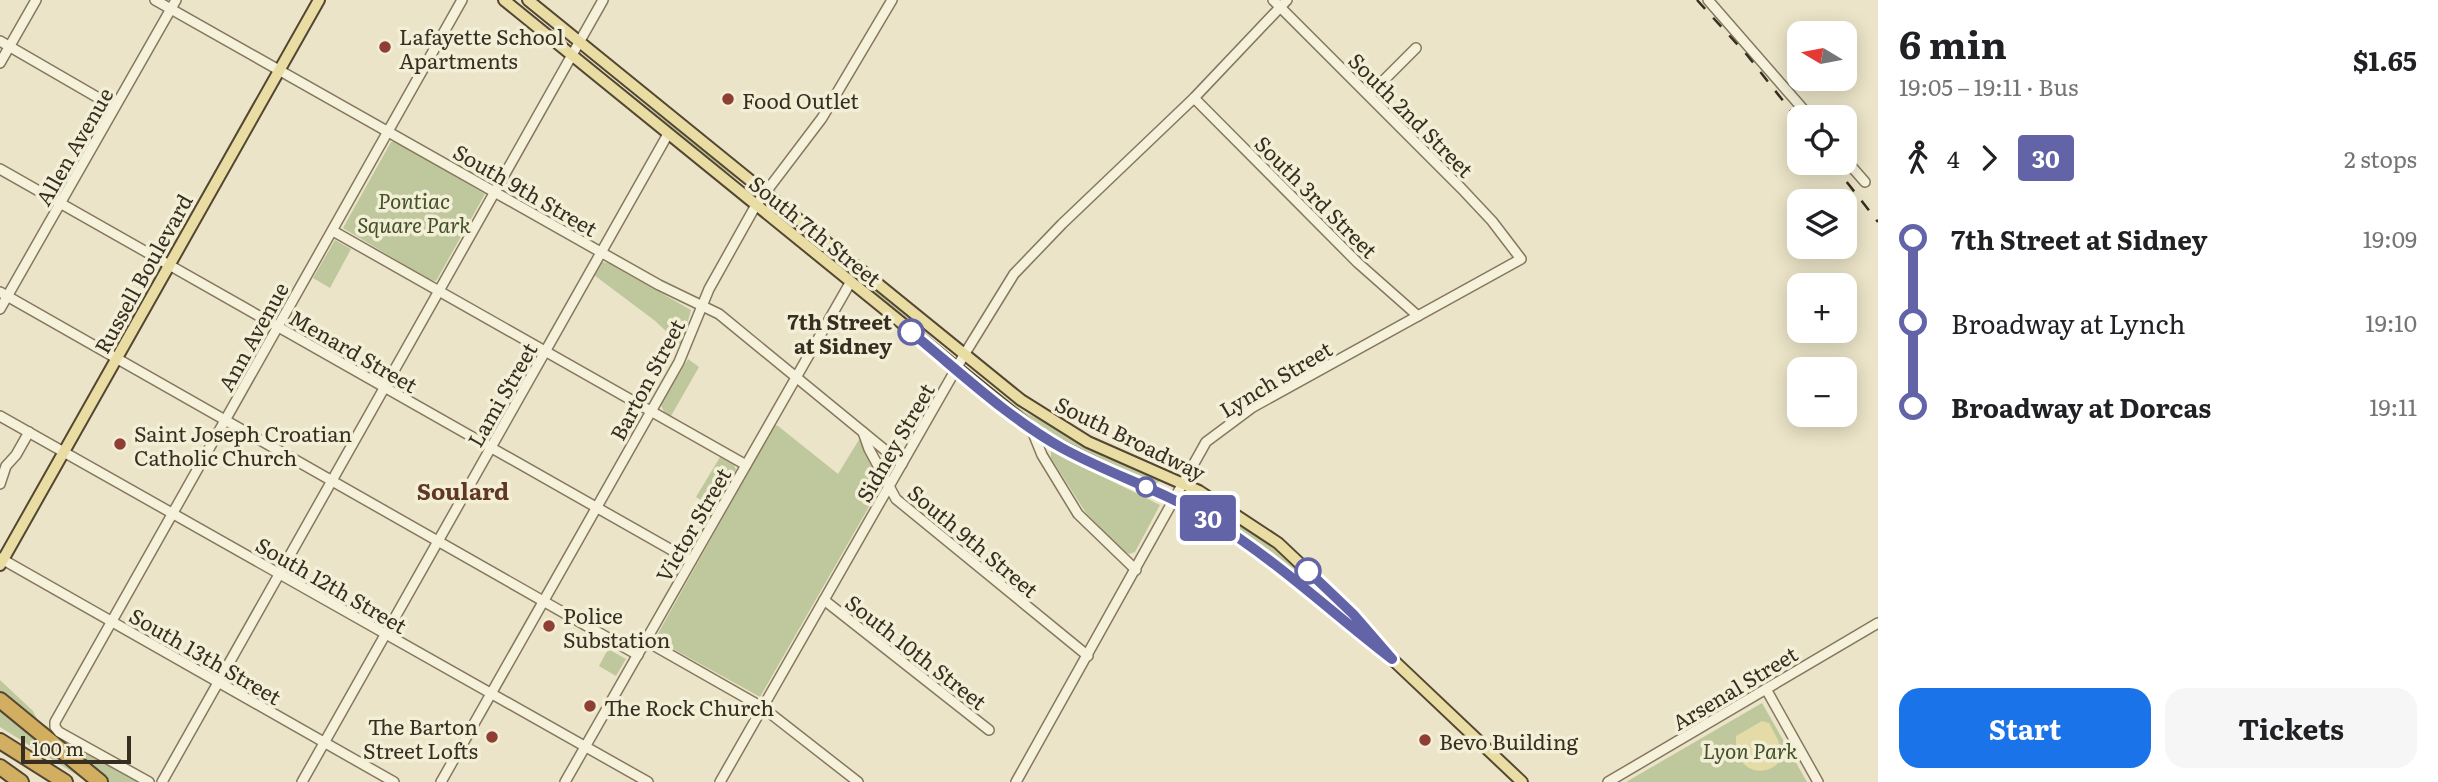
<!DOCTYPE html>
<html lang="en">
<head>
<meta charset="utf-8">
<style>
	:root { --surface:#fff; --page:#f6f6f6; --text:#202124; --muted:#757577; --accent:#1a73e8 }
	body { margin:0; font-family:Literata,serif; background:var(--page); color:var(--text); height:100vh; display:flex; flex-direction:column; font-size:26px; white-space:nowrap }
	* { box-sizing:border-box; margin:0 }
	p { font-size:23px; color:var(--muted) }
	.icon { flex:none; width:38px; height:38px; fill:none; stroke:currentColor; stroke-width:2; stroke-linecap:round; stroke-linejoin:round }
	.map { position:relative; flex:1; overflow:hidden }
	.drawer { display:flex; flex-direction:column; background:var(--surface); width:560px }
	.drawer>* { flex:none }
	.badge { padding:0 14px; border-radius:5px; font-size:24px; line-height:46px }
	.needle { width:46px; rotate:280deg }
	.tools { position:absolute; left:1787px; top:21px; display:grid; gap:14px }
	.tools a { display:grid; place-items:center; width:70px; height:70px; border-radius:14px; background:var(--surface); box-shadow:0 4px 18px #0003; font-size:35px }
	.scale { position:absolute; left:21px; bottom:18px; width:110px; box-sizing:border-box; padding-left:7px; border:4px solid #372e21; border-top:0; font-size:19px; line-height:24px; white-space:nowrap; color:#372e21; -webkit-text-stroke:5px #f3eed6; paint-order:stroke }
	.map>.badge { position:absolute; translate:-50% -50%; box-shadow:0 0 0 4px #fff }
	.legs { display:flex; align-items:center; gap:10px; height:77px; padding:0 21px; font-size:23px }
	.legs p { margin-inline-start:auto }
	.head { display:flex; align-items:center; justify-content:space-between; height:119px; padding:0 21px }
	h1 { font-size:38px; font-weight:700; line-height:52px }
	.action { display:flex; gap:14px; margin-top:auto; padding:14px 21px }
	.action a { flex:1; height:80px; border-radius:21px; background:var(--accent); color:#fff; font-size:28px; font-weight:700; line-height:80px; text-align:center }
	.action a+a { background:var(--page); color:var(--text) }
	ul { padding:0 21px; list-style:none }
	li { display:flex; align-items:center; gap:24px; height:84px; font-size:26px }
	li i { display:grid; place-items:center; width:10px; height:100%; margin:0 9px; background:currentColor }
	li i::after { content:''; width:18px; height:18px; margin:-9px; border:5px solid; border-radius:50%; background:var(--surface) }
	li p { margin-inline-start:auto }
	li:first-child i { background:linear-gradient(#0000 50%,currentColor 0) }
	li:last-child i { background:linear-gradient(currentColor 50%,#0000 0) }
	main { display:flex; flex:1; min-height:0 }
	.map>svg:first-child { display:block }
</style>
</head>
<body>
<main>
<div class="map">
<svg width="1878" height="782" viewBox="0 0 1878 782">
	<rect width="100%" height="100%" fill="#ebe4c8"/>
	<g fill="#bec89c">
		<polygon points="594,65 662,118 698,143 745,185 673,132"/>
		<polygon points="391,142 396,142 485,194 436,281 430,280 343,228"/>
		<polygon points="782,216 842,261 944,344 945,347 867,289 779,217"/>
		<polygon points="335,240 351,249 330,288 313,278"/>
		<polygon points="602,262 608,263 691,310 681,345 654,320 594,275"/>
		<polygon points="688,359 699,367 671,416 664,412 661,405"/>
		<polygon points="976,375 1026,413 1159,477 1159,482 1156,483 1077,450 1037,426 974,377"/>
		<polygon points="775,425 778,426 838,474 860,438 882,484 760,697 657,640 656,637"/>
		<polygon points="1051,451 1160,505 1135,552 1129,554 1123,551 1086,513 1051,458"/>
		<polygon points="720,457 734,465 736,470 714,507 696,497"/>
		<polygon points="1200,502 1273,546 1324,592 1320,597 1270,554 1198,507"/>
		<polygon points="608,649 626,659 616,676 599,666"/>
		<polygon points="0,680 33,711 38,721 48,727 59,739 138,782 106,782 0,695"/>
		<polygon points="1762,703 1807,782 1626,782"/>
		<polygon points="0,705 96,782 88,782 0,727"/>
	</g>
	<path fill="#e4dba7" d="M1762 721 1769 723 1778 740 1783 755C1777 773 1750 777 1740 759 1736 752 1736 743 1736 736Z"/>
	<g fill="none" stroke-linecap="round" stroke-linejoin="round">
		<defs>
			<g id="minor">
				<polyline points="155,0 659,285 719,314 902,464"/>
				<polyline points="1708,0 1810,117"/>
				<polyline points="0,41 114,107"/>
				<polyline points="0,63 36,0"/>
				<polyline points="1369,95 1416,48"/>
				<polyline points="1194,98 1358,263 1418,316"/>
				<polyline points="1844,158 1865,182"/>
				<polyline points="0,169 691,561"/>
				<polyline points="333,231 746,465"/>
				<polyline points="0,292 638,655"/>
				<polyline points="0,309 176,0"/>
				<polyline points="0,416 648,782"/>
				<polyline points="1031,428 1042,455 1078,514 1136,570"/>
				<polyline points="863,432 869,449 896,499 1088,656"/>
				<polyline points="0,484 6,466 16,455 29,432"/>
				<polyline points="0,558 394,782"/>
				<polyline points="824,600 989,730"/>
				<polyline points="646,641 762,707 858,782"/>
				<polyline points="1766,689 1818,782"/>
				<polyline points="149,782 59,732 55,727 55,722 462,0"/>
				<polyline points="162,782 603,0"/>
				<polyline points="302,782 668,134"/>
				<polyline points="441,782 679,362 709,289 756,205 822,118 892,0"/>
				<polyline points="565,782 850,283"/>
				<polyline points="720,782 964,355 1014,274 1062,224 1194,98 1287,0"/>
				<polyline points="1016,782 1206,442 1253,407 1521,259 1492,221 1461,188 1273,0"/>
				<polyline points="1608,782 1878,623"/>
			</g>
			<g id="major">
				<path d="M504 0 1031 428C1086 465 1150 484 1207 518 1267 552 1318 602 1373 644"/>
				<polyline points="528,0 1021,400 1088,442 1199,491 1278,543 1345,606 1392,659 1522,782"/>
				<polyline points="0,565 319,0"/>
			</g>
			<g id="highway">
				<polyline points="0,700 100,782"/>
				<polyline points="0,741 65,782"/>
				<polyline points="0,767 21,782"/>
			</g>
		</defs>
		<use href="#minor" stroke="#85785e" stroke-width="12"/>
		<use href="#major" stroke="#534632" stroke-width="14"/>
		<use href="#highway" stroke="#534632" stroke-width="18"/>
		<use href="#minor" stroke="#f6f1da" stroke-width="9"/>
		<use href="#major" stroke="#eadda3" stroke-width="10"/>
		<use href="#highway" stroke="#d2ae60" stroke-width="14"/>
		<g stroke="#372e21" stroke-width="2.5" stroke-dasharray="12 12" stroke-linecap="butt">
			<polyline points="1697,0 1747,55 1799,121"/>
			<polyline points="1832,163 1878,222"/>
		</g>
	</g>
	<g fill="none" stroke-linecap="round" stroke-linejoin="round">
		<defs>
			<path id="line-1" d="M911 332C960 372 1007 417 1062 448 1111 475 1164 491 1211 520 1275 559 1332 613 1392 659L1353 614 1308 571"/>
		</defs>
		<use href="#line-1" stroke="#fff" stroke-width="16"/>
		<use href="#line-1" stroke="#6364a8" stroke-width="10"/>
	</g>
	<g fill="#8f3e33" stroke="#f3eed6" stroke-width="2.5">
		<circle cx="385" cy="47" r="7"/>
		<circle cx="728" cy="99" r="7"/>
		<circle cx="120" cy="444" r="7"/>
		<circle cx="549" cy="626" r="7"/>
		<circle cx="590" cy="706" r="7"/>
		<circle cx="492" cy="737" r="7"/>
		<circle cx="1425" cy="740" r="7"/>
	</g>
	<g fill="#fff" stroke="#6364a8" stroke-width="3.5">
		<circle cx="911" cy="332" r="12"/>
		<circle cx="1146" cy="487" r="9"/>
		<circle cx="1308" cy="571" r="12"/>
	</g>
	<g text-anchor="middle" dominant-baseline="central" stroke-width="7" stroke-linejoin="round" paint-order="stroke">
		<g font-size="21" fill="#372e21" stroke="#f3eed6" text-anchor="start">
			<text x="399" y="35">Lafayette School<tspan x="399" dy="24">Apartments</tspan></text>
			<text x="742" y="99">Food Outlet</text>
			<text x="134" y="432">Saint Joseph Croatian<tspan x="134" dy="24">Catholic Church</tspan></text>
			<text x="563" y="614">Police<tspan x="563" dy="24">Substation</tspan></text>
			<text x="604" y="706">The Rock Church</text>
			<text x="478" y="725" text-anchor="end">The Barton<tspan x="478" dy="24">Street Lofts</tspan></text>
			<text x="1439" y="740">Bevo Building</text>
		</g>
		<g font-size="21" fill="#372e21" stroke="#f3eed6">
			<text transform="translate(1412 114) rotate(45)">South 2nd Street</text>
			<text transform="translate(73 146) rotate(-60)">Allen Avenue</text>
			<text transform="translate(526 189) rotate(30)">South 9th Street</text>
			<text transform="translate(1317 196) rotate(45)">South 3rd Street</text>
			<text transform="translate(816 230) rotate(39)">South 7th Street</text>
			<text transform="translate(142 273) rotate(-61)">Russell Boulevard</text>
			<text transform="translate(252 336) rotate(-61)">Ann Avenue</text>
			<text transform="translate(354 350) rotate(30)">Menard Street</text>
			<text transform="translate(1275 378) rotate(-31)">Lynch Street</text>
			<text transform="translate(646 379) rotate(-62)">Barton Street</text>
			<text transform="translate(501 394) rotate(-60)">Lami Street</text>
			<text transform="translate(1131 437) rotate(26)">South Broadway</text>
			<text transform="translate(894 442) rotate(-60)">Sidney Street</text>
			<text transform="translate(692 524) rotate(-60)">Victor Street</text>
			<text transform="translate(974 540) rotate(40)">South 9th Street</text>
			<text transform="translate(332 584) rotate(30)">South 12th Street</text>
			<text transform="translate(917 651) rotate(38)">South 10th Street</text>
			<text transform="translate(206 655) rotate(30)">South 13th Street</text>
			<text transform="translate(1734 687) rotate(-31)">Arsenal Street</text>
		</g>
		<g font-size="21" font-style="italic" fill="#425129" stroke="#f3eed6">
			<text x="414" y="199">Pontiac<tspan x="414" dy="24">Square Park</tspan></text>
			<text x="1750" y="749">Lyon Park</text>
		</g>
		<g font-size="21" font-weight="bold" fill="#372e21" stroke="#f3eed6" text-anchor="end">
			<text x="892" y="320">7th Street<tspan x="892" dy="24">at Sidney</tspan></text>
		</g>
		<g font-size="23" font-weight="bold" fill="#603724" stroke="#f3eed6">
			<text x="463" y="490">Soulard</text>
		</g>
	</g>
</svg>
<div class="tools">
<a><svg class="needle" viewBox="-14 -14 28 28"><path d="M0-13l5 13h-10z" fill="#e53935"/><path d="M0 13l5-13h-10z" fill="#757577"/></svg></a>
<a><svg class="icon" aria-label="locate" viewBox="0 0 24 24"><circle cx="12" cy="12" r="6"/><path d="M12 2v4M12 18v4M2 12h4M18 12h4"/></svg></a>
<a><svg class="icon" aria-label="layers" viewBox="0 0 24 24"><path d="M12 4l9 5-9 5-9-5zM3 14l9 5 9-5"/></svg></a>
<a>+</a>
<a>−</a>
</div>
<div class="scale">100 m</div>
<b class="badge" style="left:1208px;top:518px;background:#6364a8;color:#fff">30</b>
</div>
<section class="drawer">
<div class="head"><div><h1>6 min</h1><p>19:05 – 19:11 · Bus</p></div><b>$1.65</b></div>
<div class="legs"><svg class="icon" aria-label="walk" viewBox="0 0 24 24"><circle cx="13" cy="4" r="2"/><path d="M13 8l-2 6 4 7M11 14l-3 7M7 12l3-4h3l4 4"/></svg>4<svg class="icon" aria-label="forward" viewBox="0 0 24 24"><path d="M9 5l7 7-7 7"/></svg><b class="badge" style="background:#6364a8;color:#fff">30</b><p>2 stops</p></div>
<ul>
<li><i style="color:#6364a8"></i><b>7th Street at Sidney</b><p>19:09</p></li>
<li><i style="color:#6364a8"></i><span>Broadway at Lynch</span><p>19:10</p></li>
<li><i style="color:#6364a8"></i><b>Broadway at Dorcas</b><p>19:11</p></li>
</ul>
<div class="action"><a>Start</a><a>Tickets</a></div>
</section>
</main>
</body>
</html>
